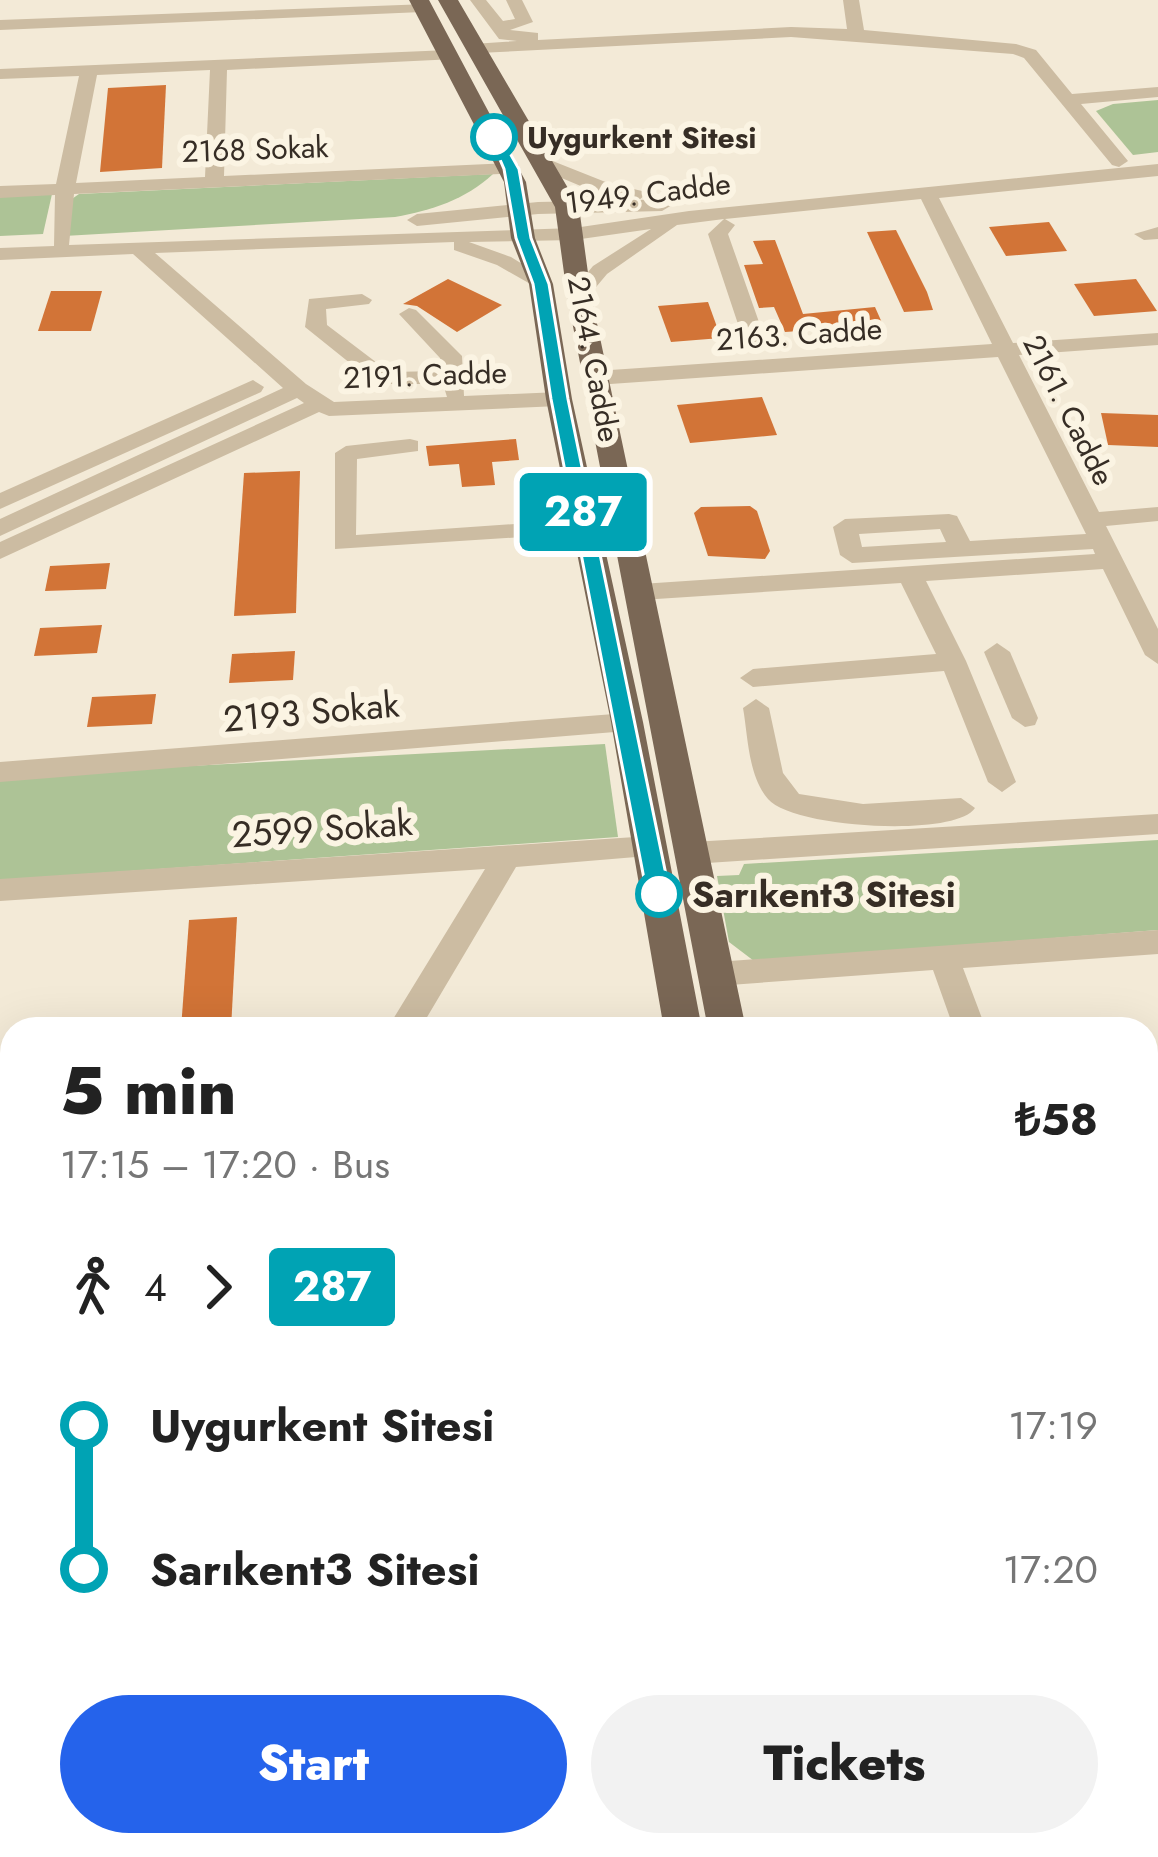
<!DOCTYPE html>
<html lang="en">
<head>
<meta charset="utf-8">
<style>
	:root { --surface:#fff; --page:#f2f2f2; --text:#222; --muted:#767676; --accent:#2563eb }
	body { margin:0; font-family:Jost,sans-serif; background:var(--page); color:var(--text); height:100vh; display:flex; flex-direction:column; font-size:45px; white-space:nowrap }
	* { box-sizing:border-box; margin:0 }
	p { font-size:39px; color:var(--muted) }
	.icon { flex:none; width:66px; height:66px; fill:none; stroke:currentColor; stroke-width:2; stroke-linecap:round; stroke-linejoin:round }
	.map { position:relative; flex:1; overflow:hidden }
	.panel { position:absolute; left:0px; top:1017px; width:1158px; height:840px; display:flex; flex-direction:column; background:var(--surface); border-radius:36px 36px 0 0; box-shadow:0 12px 48px #0002 }
	.panel>* { flex:none }
	.badge { padding:0 24px; border-radius:9px; font-size:42px; line-height:78px }
	.map>.badge { position:absolute; translate:-50% -50%; box-shadow:0 0 0 6px #fff }
	.legs { display:flex; align-items:center; gap:18px; height:132px; padding:0 60px; font-size:39px }
	.legs p { margin-inline-start:auto }
	.headline { display:flex; align-items:center; justify-content:space-between; height:204px; padding:0 60px }
	h1 { font-size:66px; font-weight:800; line-height:90px }
	.primary-button { display:flex; gap:24px; margin-top:auto; padding:24px 60px }
	.primary-button a { flex:1; height:138px; border-radius:72px; background:var(--accent); color:#fff; font-size:48px; font-weight:800; line-height:138px; text-align:center }
	.primary-button a+a { background:var(--page); color:var(--text) }
	ul { padding:0 60px; list-style:none }
	li { display:flex; align-items:center; gap:42px; height:144px; font-size:45px }
	li i { display:grid; place-items:center; width:18px; height:100%; margin:0 15px; background:currentColor }
	li i::after { content:''; width:30px; height:30px; margin:-15px; border:9px solid; border-radius:50%; background:var(--surface) }
	li p { margin-inline-start:auto }
	li:first-child i { background:linear-gradient(#0000 50%,currentColor 0) }
	li:last-child i { background:linear-gradient(currentColor 50%,#0000 0) }
	.map>svg:first-child { display:block }
</style>
</head>
<body>
<div class="map">
<svg width="1158" height="1857" viewBox="0 0 1158 1857">
	<rect width="100%" height="100%" fill="#f3ead7"/>
	<g fill="#adc396">
		<polygon points="1158,100 1158,152 1133,155 1096,111 1113,104"/>
		<path d="M493 174C465 200 432 210 395 217L64 236 69 201 79 194Z"/>
		<polygon points="52,194 43,234 0,236 0,196"/>
		<polygon points="605,744 618,837 0,880 0,776"/>
		<polygon points="1158,840 1158,930 754,961 729,942 717,876 739,875 744,864"/>
	</g>
	<g fill="#d27437">
		<polygon points="166,85 162,168 100,172 108,88"/>
		<polygon points="1049,222 1067,251 1006,256 989,227"/>
		<polygon points="896,230 927,292 933,310 904,312 867,232"/>
		<polygon points="775,240 803,314 875,307 883,325 785,332 774,307 759,308 744,265 763,264 753,241"/>
		<polygon points="448,279 502,305 457,332 417,306 403,304"/>
		<polygon points="1136,279 1157,311 1094,316 1074,284"/>
		<polygon points="51,291 102,291 91,331 38,331"/>
		<polygon points="708,302 721,338 671,342 658,306"/>
		<polygon points="762,397 777,435 690,443 677,405"/>
		<polygon points="1101,413 1158,415 1158,447 1108,445"/>
		<polygon points="516,439 519,460 492,462 495,485 462,487 459,464 429,466 426,446"/>
		<polygon points="300,471 296,613 234,616 244,473"/>
		<polygon points="750,506 757,511 770,551 765,559 708,556 694,513 701,507"/>
		<polygon points="110,563 106,589 45,591 50,566"/>
		<polygon points="102,625 97,653 34,656 40,628"/>
		<polygon points="295,651 293,680 229,683 232,654"/>
		<polygon points="156,694 152,724 87,727 92,697"/>
		<polygon points="237,917 231,1029 181,1029 189,920"/>
	</g>
	<g fill="none" stroke-linecap="round" stroke-linejoin="round">
		<g fill="#ccbca2" fill-rule="evenodd">
			<polygon points="470,0 486,0 503,21 515,19 506,0 522,0 533,22 510,30 538,33 538,40 791,27 847,29 843,0 859,0 864,30 1016,44 1036,50 1072,94 1158,87 1158,97 1081,104 1128,161 1119,167 1112,165 1024,58 1013,54 791,37 479,53 471,48 473,44 517,41 499,39"/>
			<polygon points="428,4 430,7 422,12 0,30 0,20"/>
			<path d="M449 50 458 55 455 59 227 70 224 176 512 163 519 165V173L74 194 69 245 574 228 689 211 1158 164V176L939 198 1013 343 1158 333V345L1019 355 1099 512 1158 507V521L1106 526 1158 629V664L1145 655 1103 569 926 581 966 661 1016 782 1002 792 988 782 944 671 753 687 740 678 753 669 936 654 901 583 641 600 628 592 641 584 1095 554 1093 549 852 563 840 555 833 527 845 519 949 514 957 516 970 541 1086 534 998 357 596 385 585 378 596 371 992 344 921 199 725 219 735 225 728 234 765 339 754 345 743 339 708 234 724 219 677 225 607 274 586 299 579 301 569 295 593 266 651 229 574 240 469 242 511 257 548 280 551 284 541 290 497 265 454 250V242L155 253 306 384 334 402 447 397 443 384H376L305 327 309 299 362 294 372 300 369 304 326 309 327 325 389 372 442 371 440 358 399 314 409 308 416 310 462 356 464 396 559 392 570 399 559 406 329 416 319 412 0 559V542L304 403 297 398 0 536V519L283 388 133 254 0 260V248L54 246 55 195 0 198V186L56 184 79 76 0 79V69ZM210 70 205 177 76 183 97 75ZM940 529 946 542 862 547 859 534Z"/>
			<polygon points="540,156 608,183 642,191 645,195 639,200 662,199 672,205 662,211 538,214 417,226 407,220 417,214 538,202 631,200 595,192 533,166 533,158"/>
			<polygon points="1158,227 1158,239 1144,240 1134,234"/>
			<polygon points="253,380 264,387 261,392 0,509 0,493"/>
			<polygon points="410,439 418,441 418,451 357,459 356,535 586,519 598,526 586,533 335,549 335,453 346,446"/>
			<polygon points="997,643 1010,652 1038,718 1035,725 1025,727 1012,718 984,652"/>
			<path d="M756 699 769 708 783 773 799 794 863 804 961 798 975 808C955 838 792 828 768 799 748 776 748 736 743 708Z"/>
			<polygon points="627,713 640,722 627,731 0,782 0,762"/>
			<polygon points="1158,814 1158,834 692,864 678,853 692,842"/>
			<polygon points="650,836 660,839 664,847 660,855 516,867 420,1029 387,1029 485,869 0,901 0,879"/>
			<polygon points="1158,930 1158,954 963,968 986,1029 954,1029 933,970 716,986 705,983 701,974 705,965 716,962"/>
			<rect x="0" y="1202" width="12" height="30"/>
			<polygon points="1146,1275 1158,1276 1158,1308 1146,1307"/>
			<rect x="0" y="1609" width="12" height="40"/>
			<polygon points="637,1845 681,1845 683,1857 639,1857"/>
			<polygon points="770,1845 814,1845 816,1857 772,1857"/>
			<polygon points="839,1845 883,1845 885,1857 841,1857"/>
		</g>
		<g fill="#7a6755" fill-rule="evenodd">
			<polygon points="409,0 429,0 526,182 535,238 553,284 572,399 643,722 702,1029 664,1029 611,722 546,399 529,284 511,238 504,182"/>
			<polygon points="438,0 458,0 579,207 591,295 746,1029 708,1029 567,295 555,207"/>
			<rect x="1146" y="1353" width="12" height="42"/>
			<polygon points="12,1399 12,1443 0,1444 0,1400"/>
			<polygon points="1146,1455 1158,1456 1158,1502 1146,1501"/>
			<polygon points="12,1507 12,1553 0,1554 0,1508"/>
		</g>
	</g>
	<polygon fill="#00a3b4" stroke="#fff" stroke-width="3" points="489,134 499,134 519,169 531,238 549,284 568,399 670,894 659,902 647,894 551,399 533,284 516,238 504,169"/>
	<g fill="#fff" stroke="#00a3b4" stroke-width="6">
		<circle cx="494" cy="137" r="21"/>
		<circle cx="659" cy="894" r="21"/>
	</g>
	<g text-anchor="middle" dominant-baseline="central" stroke-width="12" stroke-linejoin="round" paint-order="stroke">
		<g font-size="30" font-weight="bold" fill="#362d25" stroke="#fbf4e3" text-anchor="start">
			<text x="527" y="137">Uygurkent Sitesi</text>
		</g>
		<g font-size="30" fill="#362d25" stroke="#fbf4e3">
			<text transform="translate(255 149) rotate(-2)">2168 Sokak</text>
			<text transform="translate(648 193) rotate(-7)">1949. Cadde</text>
			<text transform="translate(799 334) rotate(-4)">2163. Cadde</text>
			<text transform="translate(594 359) rotate(79)">2164. Cadde</text>
			<text transform="translate(425 375) rotate(-2)">2191. Cadde</text>
			<text transform="translate(1069 410) rotate(63)">2161. Cadde</text>
		</g>
		<g font-size="36" fill="#362d25" stroke="#fbf4e3">
			<text transform="translate(311 711) rotate(-5)">2193 Sokak</text>
			<text transform="translate(322 828) rotate(-4)">2599 Sokak</text>
		</g>
		<g font-size="36" font-weight="bold" fill="#362d25" stroke="#fbf4e3" text-anchor="start">
			<text x="692" y="894">Sarıkent3 Sitesi</text>
		</g>
	</g>
</svg>
<b class="badge" style="left:583px;top:512px;background:#00a3b4;color:#fff">287</b>
<section class="panel">
<div class="headline"><div><h1>5 min</h1><p>17:15 – 17:20 · Bus</p></div><b>₺58</b></div>
<div class="legs"><svg class="icon" aria-label="walk" viewBox="0 0 24 24"><circle cx="13" cy="4" r="2"/><path d="M13 8l-2 6 4 7M11 14l-3 7M7 12l3-4h3l4 4"/></svg>4<svg class="icon" aria-label="forward" viewBox="0 0 24 24"><path d="M9 5l7 7-7 7"/></svg><b class="badge" style="background:#00a3b4;color:#fff">287</b></div>
<ul>
<li><i style="color:#00a3b4"></i><b>Uygurkent Sitesi</b><p>17:19</p></li>
<li><i style="color:#00a3b4"></i><b>Sarıkent3 Sitesi</b><p>17:20</p></li>
</ul>
<div class="primary-button"><a>Start</a><a>Tickets</a></div>
</section>
</div>
</body>
</html>
